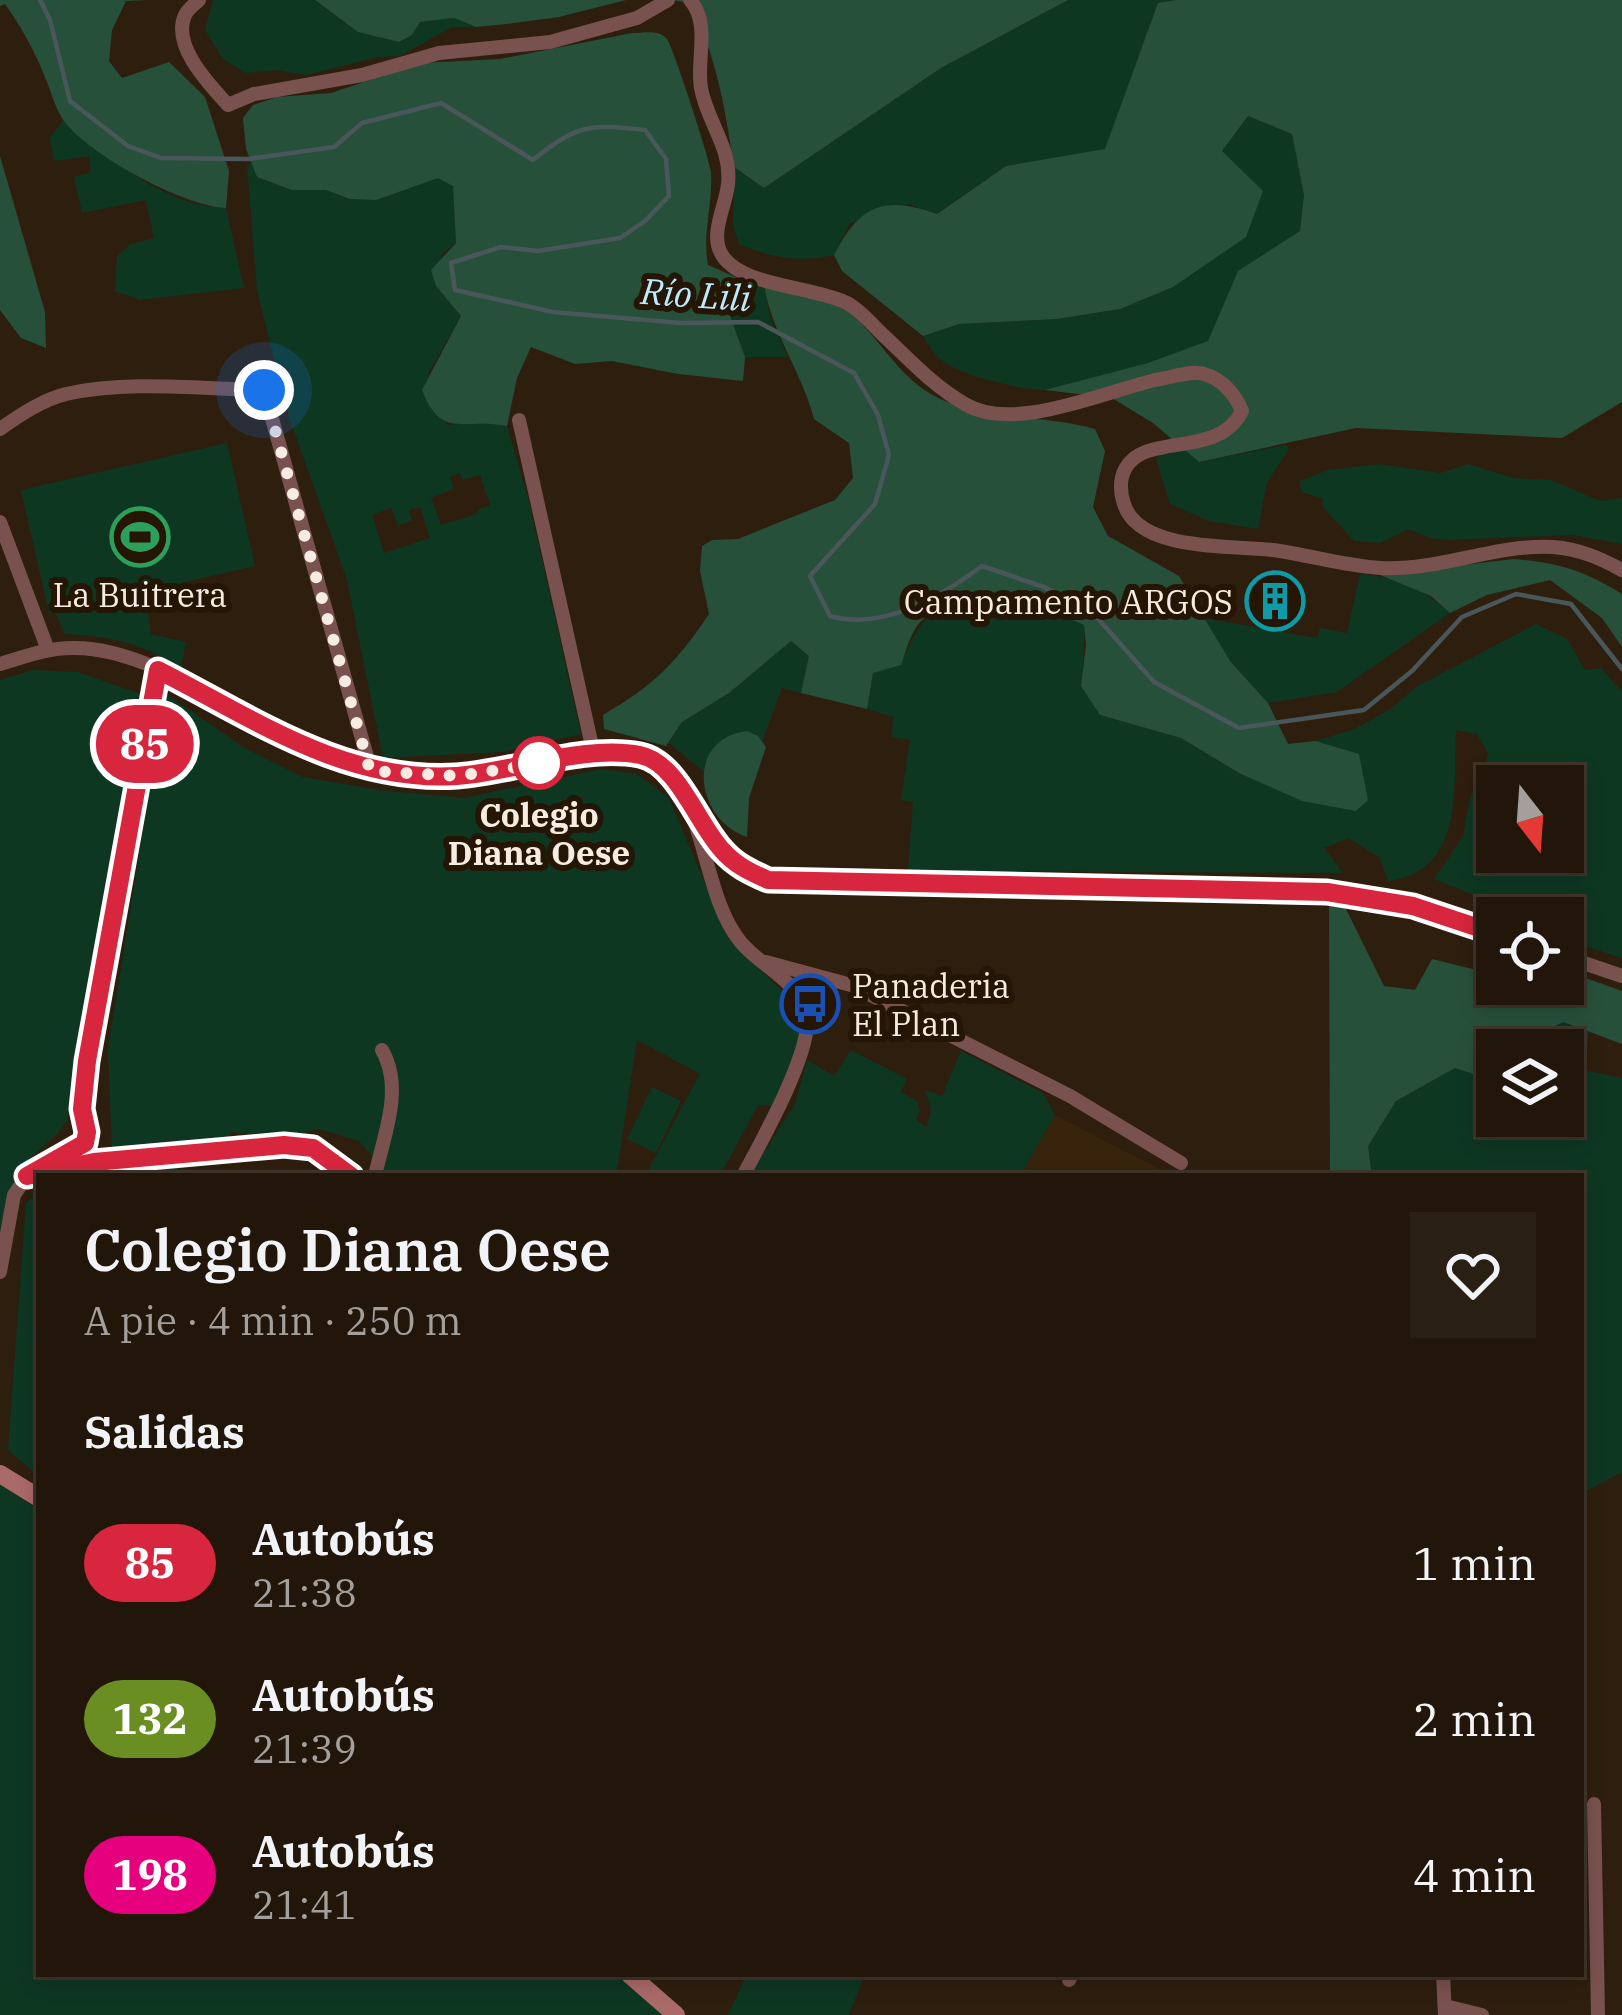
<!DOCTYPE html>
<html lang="es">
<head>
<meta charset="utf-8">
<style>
	:root { --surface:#22160a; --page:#2a1f13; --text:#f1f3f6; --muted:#a29f9c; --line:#3f352b }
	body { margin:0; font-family:"IBM Plex Serif",serif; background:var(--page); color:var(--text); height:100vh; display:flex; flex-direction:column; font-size:45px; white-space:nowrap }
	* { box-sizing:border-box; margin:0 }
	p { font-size:39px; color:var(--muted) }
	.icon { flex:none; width:66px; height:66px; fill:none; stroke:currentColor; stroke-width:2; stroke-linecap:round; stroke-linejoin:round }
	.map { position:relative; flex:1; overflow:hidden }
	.side { position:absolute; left:36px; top:1173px; width:1548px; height:804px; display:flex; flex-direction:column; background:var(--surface); border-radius:0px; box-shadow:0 6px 18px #0003,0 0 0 3px var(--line) }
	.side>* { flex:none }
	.badge { padding:0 24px; border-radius:39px; font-size:42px; line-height:78px }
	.needle { width:78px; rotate:163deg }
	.tools { position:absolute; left:1476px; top:765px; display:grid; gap:24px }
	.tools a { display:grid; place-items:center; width:108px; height:108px; border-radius:0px; background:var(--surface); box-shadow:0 6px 18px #0003,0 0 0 3px var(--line); font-size:60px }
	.you { position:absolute; width:60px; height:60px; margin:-30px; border:9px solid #fff; border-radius:50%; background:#1a73e8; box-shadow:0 0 0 18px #1a73e833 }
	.map>.badge { position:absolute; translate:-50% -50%; box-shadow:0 0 0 6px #fff }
	h2 { padding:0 48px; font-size:45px; line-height:108px }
	.round { display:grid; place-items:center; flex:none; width:126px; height:126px; border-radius:0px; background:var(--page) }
	.head { display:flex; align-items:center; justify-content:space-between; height:204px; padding:0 48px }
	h1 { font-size:57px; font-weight:600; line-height:90px }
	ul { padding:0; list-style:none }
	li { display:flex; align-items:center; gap:36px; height:156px; padding:0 48px }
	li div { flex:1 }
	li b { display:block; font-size:45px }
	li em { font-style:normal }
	li .badge { min-width:132px; font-weight:700; text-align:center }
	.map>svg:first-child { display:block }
</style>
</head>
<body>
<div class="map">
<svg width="1622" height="2015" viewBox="0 0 1622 2015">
	<rect width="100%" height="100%" fill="#2e1e0d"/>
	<polygon fill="#38240c" points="1055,1115 1171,1175 1170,1176 1020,1176"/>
	<g fill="#0e3722" fill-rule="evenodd">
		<polygon points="213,0 315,0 358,32 399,42 412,35 420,22 454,18 474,27 452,27 400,56 378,57 307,75 277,70 246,73 223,59 205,30"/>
		<path d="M1068 0H1176L1158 3 1105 150 1006 166 936 214 909 204 850 223 834 255C799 263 772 258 739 244L733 224 734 167 764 188 941 68Z"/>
		<path d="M1248 116 1292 134 1304 195 1300 231 1239 271 1209 341C1160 358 1098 385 1047 390 1025 391 966 376 947 364 937 358 930 347 923 336L959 324 1057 319 1120 309 1173 287 1222 151Z"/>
		<path d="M64 120C108 158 166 207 226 208L244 288 140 300 115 291 117 256 131 244 154 238 146 200 82 213 74 177 91 172 89 156 54 161 50 137Z"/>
		<path d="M252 163 257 177 292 190H326L350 199 376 200 439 177 453 186 456 243 442 254 436 286 461 316 428 374 447 425 484 421 507 426 528 497 581 734 503 752 383 758 347 580 289 417 257 291 247 165ZM460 473 463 480 480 475 490 505 477 510V514L441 525 431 498 454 489 450 477ZM420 507 430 538 384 553 372 515 391 508 398 525 412 521 409 510Z"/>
		<polygon points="742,280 764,285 770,318 788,357 745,357 729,313"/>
		<polygon points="1169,437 1199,462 1286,445 1289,449 1267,482 1258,529 1209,521 1170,504 1156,459"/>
		<path d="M227 443 255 566 76 607 146 599 151 634 186 642 181 668C138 642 115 637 65 634L55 612 49 613 21 490Z"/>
		<polygon points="1380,464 1440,473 1468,464 1513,478 1551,480 1600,501 1622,498 1622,544 1573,535 1447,540 1429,538 1409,529 1380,543 1354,541 1323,507 1322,498 1301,492 1300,481 1328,470"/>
		<path d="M1360 574C1394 576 1425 590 1450 613L1337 692 1268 703 1230 661 1203 618 1317 638 1320 628 1347 633Z"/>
		<path d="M1001 595 1036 604 1085 625 1082 686 1100 715 1181 738 1239 773 1359 755 1315 741 1355 729 1392 708 1416 687 1536 624 1567 639 1585 670 1601 668 1622 692V958L1563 939V918H1504L1481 909 1484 899 1434 879 1463 836 1471 794 1481 786 1488 753 1477 734 1456 730C1453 786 1465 872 1388 881L1380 858 1349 838 1324 848 1343 873 908 871 913 802 901 800 910 740 892 737 893 717 867 709 873 673 901 664C927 604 938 603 1001 595ZM1497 786H1563V852H1497Z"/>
		<polygon points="791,641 809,656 801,693 782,688 762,742 758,736 705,762 704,772 669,743 682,722 729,693"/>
		<path d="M33 670 78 672 149 697 67 1121C57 1136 45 1144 32 1157 13 1176 7 1206 0 1231V680Z"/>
		<polygon points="165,693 243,747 303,777 379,790 464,798 602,769 637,774 669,798 728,938 781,990 795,1018 801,1033 777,1106 758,1105 720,1176 645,1176 700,1074 637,1040 616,1176 389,1176 359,1141 319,1129 283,1137 232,1132 222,1148 191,1144 112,1149 108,1049"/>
		<polygon points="1563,1022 1589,1032 1583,1070 1622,1078 1622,1472 1581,1494 1581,1176 1372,1176 1368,1146 1396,1101 1455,1068 1479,1076 1497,1069 1497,1116 1563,1116 1563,1050 1523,1050 1532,1039"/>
		<polygon points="851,1050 907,1079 901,1092 916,1100 920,1111 916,1120 927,1127 931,1109 925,1090 942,1096 961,1051 1043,1093 1055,1115 1020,1176 749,1176 795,1104 807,1060 834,1076"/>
		<polygon points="652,1087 681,1101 656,1153 627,1139"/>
		<polygon points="134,1164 247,1175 247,1176 80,1176"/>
		<polygon points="39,1193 39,1477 8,1450 26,1203"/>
		<polygon points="0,1483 39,1510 39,1974 619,1974 663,2015 0,2015"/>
		<polygon points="747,1974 865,1974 849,2015 728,2015"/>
	</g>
	<g fill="#27503a">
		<path d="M0 0H147L126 1 112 30 109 61 122 78 169 62 205 97 229 171 226 208C185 207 89 155 64 121 55 109 51 90 45 77 34 50 22 28 5 4L0 6Z"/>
		<polygon points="315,0 626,0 559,17 506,24 476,27 454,18 420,22 412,35 399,42 358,32"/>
		<path d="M672 0H1068L941 68 764 188 734 167C725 109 717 55 689 3Z"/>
		<path d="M1176 0H1622V402L1562 438 1356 428 1199 462 1153 423 1112 398 1045 390 1148 363 1208 341 1238 271 1300 231 1304 195 1292 134 1248 116 1222 151 1263 191 1246 237 1173 287 1120 309 1057 319 959 324 923 336 842 271 834 255C860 205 883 195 937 214L1006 166 1105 149 1158 3Z"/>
		<path d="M632 33C643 33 659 29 667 39 673 47 710 160 711 172 713 205 702 233 708 265L742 280 729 313 745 357 743 381 678 374 612 361 575 364 531 347 517 378 507 426C463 417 442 441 422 390L461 316 436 286 431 270 456 243 453 186 438 178 376 200 350 199 326 190H292L257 177 246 149 243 118 253 105 277 97 331 93 421 63 500 59Z"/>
		<polygon points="0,156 45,312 46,348 21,338 0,310"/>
		<path d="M764 285C794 290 830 293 852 314 877 337 895 369 923 389 973 423 1039 413 1095 429L1105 451 1093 507 1108 536 1179 576 1230 661 1268 703 1288 744 1315 741 1359 754 1368 800 1356 811 1302 801 1239 773 1181 738 1100 715 1081 686 1086 645 1084 625C1034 603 968 575 921 621 911 631 906 651 901 665L873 673 867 709 801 693 809 656 791 641 729 693 682 722 666 746 604 729 603 715C653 686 677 662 709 614L700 571 702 546 712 540 738 539 835 500 853 478 849 443 814 419C802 372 772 334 764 285Z"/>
		<path d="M1513 559C1559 563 1583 570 1622 594V647L1602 618 1550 580 1487 595 1450 613 1431 596 1380 575Z"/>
		<path d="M747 731 758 736 766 747 749 798 747 837C695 820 684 739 747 731Z"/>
		<polygon points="1329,906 1345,907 1384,986 1415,990 1432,959 1497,975 1497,984 1563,984 1563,970 1622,991 1622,1044 1563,1022 1532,1039 1523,1050 1497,1050 1497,1069 1479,1076 1455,1068 1396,1101 1368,1146 1372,1176 1330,1176"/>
	</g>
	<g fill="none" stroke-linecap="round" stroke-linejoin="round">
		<path stroke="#4a575a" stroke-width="4.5" d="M40 0 50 20 70 101 128 146 161 158 249 159 334 147 362 123 441 103 533 160C578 124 589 124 645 130L666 159 669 196 645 221 620 238 538 251 501 247 451 263 455 290 553 312 681 323 758 322 854 373 878 415 889 455 875 504 810 576 830 616C883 631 940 597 982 566L1044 587 1094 614 1154 682 1239 728 1364 710 1412 671 1462 617 1516 594 1571 604 1622 669"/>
		<g stroke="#79514f" stroke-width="14">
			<path d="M199 0C194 5 188 9 185 15 171 46 210 85 228 105L254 94 362 75 439 53 550 42 637 18 668 0"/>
			<path d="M690 0C711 24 696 59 701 88 707 122 732 148 728 184 726 206 709 234 722 255 742 287 813 286 847 303 860 310 871 323 881 333 908 358 933 386 965 404 1014 434 1107 390 1160 379 1174 377 1191 370 1204 374 1222 379 1235 394 1242 411 1218 460 1145 431 1125 469 1119 481 1120 492 1124 504 1139 552 1232 545 1273 550 1309 555 1345 566 1381 568 1440 571 1495 544 1553 547 1579 549 1600 558 1622 570"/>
			<polyline points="519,420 594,755"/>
			<path d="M0 429C20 415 42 400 66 394 129 380 200 389 264 390L371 771"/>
			<polyline points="0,522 48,650"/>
			<path d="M0 664C24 657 47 648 72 648 165 646 274 747 369 771 450 791 536 759 617 753 711 757 693 881 739 940 760 968 806 982 807 1023 807 1060 761 1142 743 1176"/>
			<path d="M692 809C715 840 732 864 768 880L1327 892 1413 906 1497 934"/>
			<polyline points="1563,956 1622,976"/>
			<polyline points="766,962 851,985 1070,1096 1181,1163"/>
			<polyline points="27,1176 85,1143 87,1133 82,1110 87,1062 158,670"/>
			<path d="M375 1176C384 1134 404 1089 382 1050"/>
			<polyline points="0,1272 14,1195 27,1176 94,1162 283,1145 313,1148 351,1176"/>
			<polyline points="1594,1804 1598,2015"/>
			<polyline points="1443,1974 1445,2015"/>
			<polyline points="1069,1980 1072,1974"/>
			<polyline points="1445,2006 1482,2015"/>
		</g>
		<g stroke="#aa6a68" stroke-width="18">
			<polyline points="0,1474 39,1498"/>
			<polyline points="629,1974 676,2015"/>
		</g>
	</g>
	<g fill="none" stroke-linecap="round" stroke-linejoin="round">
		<defs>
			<path id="line" d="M351 1176 313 1148 284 1145 94 1162 27 1176 85 1143 87 1132 82 1109 87 1061 158 670C254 719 345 783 457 776 514 772 584 744 640 755 677 762 697 823 722 850 735 865 750 872 768 880L1327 892 1413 906 1497 934"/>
		</defs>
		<use href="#line" stroke="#fff" stroke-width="27"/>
		<use href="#line" stroke="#d7263d" stroke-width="18"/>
		<polyline stroke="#f7ece1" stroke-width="12" stroke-dasharray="0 21.6" points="264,390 370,771 458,776 549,762 539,763"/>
	</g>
	<defs>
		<symbol id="stadium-ring" viewBox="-11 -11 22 22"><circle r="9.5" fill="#241504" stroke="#2e9e5b" stroke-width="1.5"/><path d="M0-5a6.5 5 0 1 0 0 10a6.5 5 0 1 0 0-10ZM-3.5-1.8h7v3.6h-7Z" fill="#2e9e5b"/></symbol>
		<symbol id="building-ring" viewBox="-11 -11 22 22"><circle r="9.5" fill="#241504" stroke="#0f9aa8" stroke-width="1.5"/><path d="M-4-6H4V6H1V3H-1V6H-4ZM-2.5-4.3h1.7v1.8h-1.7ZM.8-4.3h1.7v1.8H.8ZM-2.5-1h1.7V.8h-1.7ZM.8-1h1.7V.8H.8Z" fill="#0f9aa8"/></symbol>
		<symbol id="bus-ring" viewBox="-11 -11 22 22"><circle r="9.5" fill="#241504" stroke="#1a4fb4" stroke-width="1.5"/><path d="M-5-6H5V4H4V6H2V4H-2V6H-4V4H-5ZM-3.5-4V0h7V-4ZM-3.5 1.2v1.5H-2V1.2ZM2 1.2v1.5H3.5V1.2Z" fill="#1a4fb4"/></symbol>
	</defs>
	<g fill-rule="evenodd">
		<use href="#stadium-ring" x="107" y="504" width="66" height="66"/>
		<use href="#building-ring" x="1242" y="568" width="66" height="66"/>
		<use href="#bus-ring" x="777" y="971" width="66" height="66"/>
	</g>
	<circle fill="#fff" stroke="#d7263d" stroke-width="6" cx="539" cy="763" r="24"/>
	<g text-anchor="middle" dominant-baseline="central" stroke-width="12" stroke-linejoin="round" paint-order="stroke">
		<g font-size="33" fill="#f7ece1" stroke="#241504">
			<text x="140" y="594">La Buitrera</text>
			<text x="1233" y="601" text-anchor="end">Campamento ARGOS</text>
			<text x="852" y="985" text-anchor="start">Panaderia<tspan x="852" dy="38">El Plan</tspan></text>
		</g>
		<g font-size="33" font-weight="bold" fill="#f7ece1" stroke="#241504">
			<text x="539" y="814">Colegio<tspan x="539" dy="38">Diana Oese</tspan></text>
		</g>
		<g font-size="36" font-style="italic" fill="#bceafe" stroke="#241504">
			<text transform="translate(696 294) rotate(4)">Río Lili</text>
		</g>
	</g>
</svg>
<div class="tools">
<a><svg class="needle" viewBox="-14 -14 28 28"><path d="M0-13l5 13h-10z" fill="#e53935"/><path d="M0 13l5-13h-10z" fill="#a29f9c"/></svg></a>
<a><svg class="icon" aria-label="locate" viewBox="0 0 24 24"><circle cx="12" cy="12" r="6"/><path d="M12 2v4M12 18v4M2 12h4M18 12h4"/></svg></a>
<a><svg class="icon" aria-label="layers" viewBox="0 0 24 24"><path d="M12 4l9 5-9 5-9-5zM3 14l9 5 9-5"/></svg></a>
</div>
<div class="you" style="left:264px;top:390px"></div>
<b class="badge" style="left:145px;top:744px;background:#d7263d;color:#fff">85</b>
<section class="side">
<div class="head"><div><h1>Colegio Diana Oese</h1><p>A pie · 4 min · 250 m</p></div><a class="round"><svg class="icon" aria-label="heart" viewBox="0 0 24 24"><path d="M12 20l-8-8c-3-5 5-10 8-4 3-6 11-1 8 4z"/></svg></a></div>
<h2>Salidas</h2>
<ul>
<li><span class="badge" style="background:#d7263d;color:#fff">85</span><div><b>Autobús</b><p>21:38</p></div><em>1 min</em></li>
<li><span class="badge" style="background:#6b8e23;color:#fff">132</span><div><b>Autobús</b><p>21:39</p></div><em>2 min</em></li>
<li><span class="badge" style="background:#e6007e;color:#fff">198</span><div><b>Autobús</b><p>21:41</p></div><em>4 min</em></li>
</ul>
</section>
</div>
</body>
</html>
